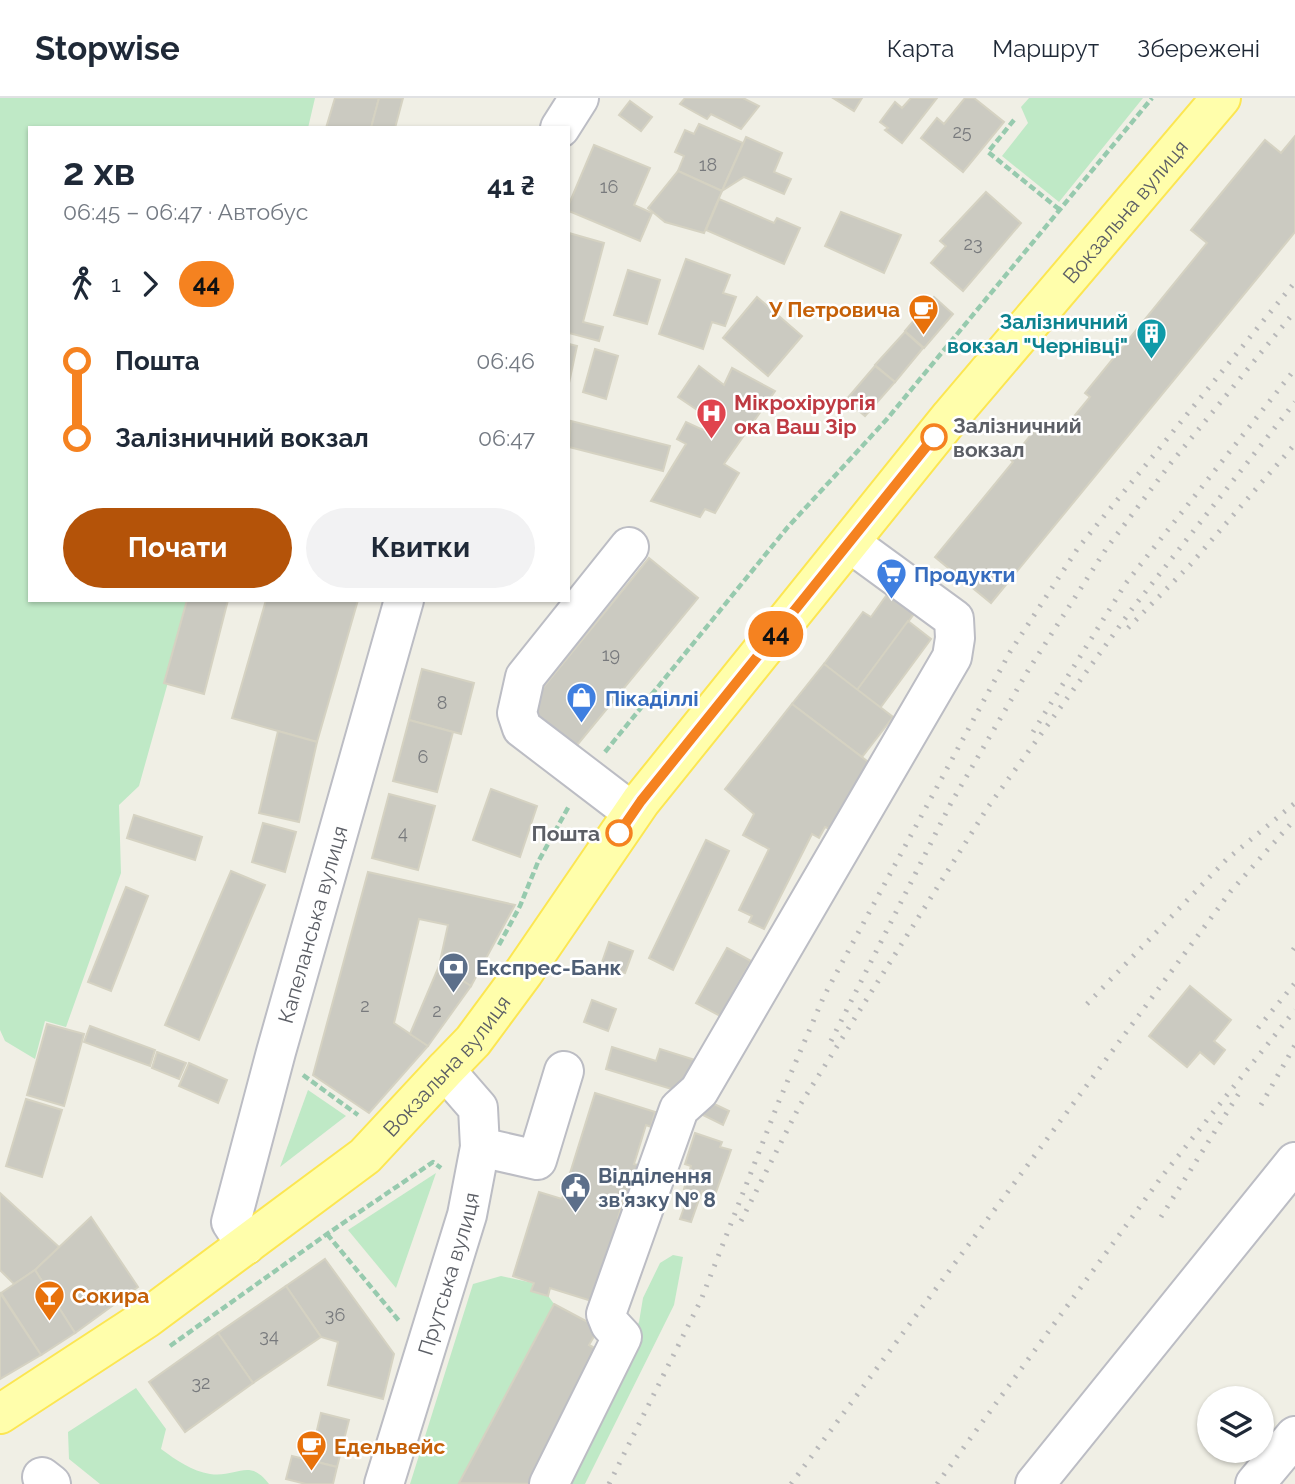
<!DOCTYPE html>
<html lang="uk">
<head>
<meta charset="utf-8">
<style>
	:root { --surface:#fff; --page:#f2f2f3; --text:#1f2937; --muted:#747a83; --line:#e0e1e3; --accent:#b45309 }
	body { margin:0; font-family:Raleway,sans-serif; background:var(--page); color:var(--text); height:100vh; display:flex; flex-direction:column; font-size:26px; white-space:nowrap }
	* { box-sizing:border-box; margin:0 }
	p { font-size:23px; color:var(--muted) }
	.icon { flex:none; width:38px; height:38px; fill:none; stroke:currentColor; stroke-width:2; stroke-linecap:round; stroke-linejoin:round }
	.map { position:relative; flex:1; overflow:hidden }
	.details { position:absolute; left:28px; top:28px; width:542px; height:476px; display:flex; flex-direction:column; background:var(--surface); border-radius:0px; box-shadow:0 2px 5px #0004 }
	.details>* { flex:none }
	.badge { padding:0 14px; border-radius:23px; font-size:24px; line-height:46px }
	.controls { position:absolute; left:1197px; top:1288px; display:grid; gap:14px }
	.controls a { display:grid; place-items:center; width:77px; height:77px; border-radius:50%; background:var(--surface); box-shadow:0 2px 5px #0004; font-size:35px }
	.map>.badge { position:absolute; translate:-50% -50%; box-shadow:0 0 0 4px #fff }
	.legs { display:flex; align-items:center; gap:10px; height:77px; padding:0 35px; font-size:23px }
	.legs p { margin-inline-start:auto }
	.head { display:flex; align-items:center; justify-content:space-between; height:119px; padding:0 35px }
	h1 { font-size:38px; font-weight:700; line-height:52px }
	.primary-button { display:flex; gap:14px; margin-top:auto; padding:14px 35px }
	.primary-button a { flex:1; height:80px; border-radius:42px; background:var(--accent); color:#fff; font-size:28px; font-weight:700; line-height:80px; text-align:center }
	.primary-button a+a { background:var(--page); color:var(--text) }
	ul { padding:0 35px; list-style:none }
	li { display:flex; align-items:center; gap:24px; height:77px; font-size:26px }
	li i { display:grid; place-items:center; width:10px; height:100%; margin:0 9px; background:currentColor }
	li i::after { content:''; width:18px; height:18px; margin:-9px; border:5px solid; border-radius:50%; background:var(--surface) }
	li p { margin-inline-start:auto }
	li:first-child i { background:linear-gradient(#0000 50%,currentColor 0) }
	li:last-child i { background:linear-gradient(currentColor 50%,#0000 0) }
	header { display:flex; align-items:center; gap:42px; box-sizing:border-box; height:98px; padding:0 35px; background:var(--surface); border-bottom:2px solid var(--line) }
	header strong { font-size:33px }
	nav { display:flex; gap:38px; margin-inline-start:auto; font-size:24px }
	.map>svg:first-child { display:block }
</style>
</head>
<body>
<header>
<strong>Stopwise</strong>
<nav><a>Карта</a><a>Маршрут</a><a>Збережені</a></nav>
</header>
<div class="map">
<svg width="1295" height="1386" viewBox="0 0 1295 1386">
	<rect width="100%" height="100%" fill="#f0efe5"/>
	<g fill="#bfe9c6">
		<polygon points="0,0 315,0 308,30 30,30 30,502 191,502 139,688 119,707 121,775 66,929 45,923 35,961 5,943 0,932"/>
		<polygon points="1029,0 1143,0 1059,104 1002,58 1028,25 1021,9"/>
		<polygon points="308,992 346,1018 280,1069"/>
		<polygon points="436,1075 396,1190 348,1132"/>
		<polygon points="673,1157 683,1159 674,1207 585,1386 562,1386 639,1224 643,1200 660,1165"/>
		<polygon points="501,1178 533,1185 531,1193 549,1199 554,1206 460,1386 410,1386 473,1186"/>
		<path d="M136 1290 166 1331 161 1351C176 1362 192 1373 210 1376 237 1380 249 1359 269 1386H100L69 1361 68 1334Z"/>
	</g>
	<g fill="#cbcac1" stroke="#d5d2c2" stroke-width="2">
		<polygon points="335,0 379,0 371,30 326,30"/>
		<polygon points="379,0 403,0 395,30 371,30"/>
		<polygon points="685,0 743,0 759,8 741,31 711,16 707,21 680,6"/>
		<polygon points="833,0 862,0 854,13"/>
		<polygon points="911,0 937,0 902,45 885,32 888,30 880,24 895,4 902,10"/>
		<polygon points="965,0 974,0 1004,24 963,74 921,40 937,20 944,26"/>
		<polygon points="630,3 652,19 641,33 619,17"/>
		<polygon points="699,26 743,45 722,93 678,73 684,58 675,54 685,32 694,36"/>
		<polygon points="1295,38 1295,134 991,505 935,459 1013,364 1011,362 1041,324 1058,338 1090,299 1085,295 1207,145 1191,132 1265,42 1281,55"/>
		<polygon points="746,39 782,55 774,74 791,81 784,96 744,79 722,93"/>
		<polygon points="594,47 650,70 634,107 652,115 640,143 569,113 569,106"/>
		<polygon points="678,73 722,93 704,135 665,124 648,110"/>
		<polygon points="986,94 1021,125 963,193 931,165 946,148 940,143"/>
		<polygon points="719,101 774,125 777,120 800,130 784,166 706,132"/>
		<polygon points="841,114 901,137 884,175 825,148"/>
		<polygon points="569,135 604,145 583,224 603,229 599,243 569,235"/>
		<polygon points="686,161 730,177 723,195 736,199 725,228 712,224 703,251 659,236"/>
		<polygon points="628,172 660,182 647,226 614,217"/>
		<polygon points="757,199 802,238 768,278 723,240"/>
		<polygon points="934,199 953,216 924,250 905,233"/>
		<polygon points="905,234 923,250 895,284 875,267"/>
		<polygon points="569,246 577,248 569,285"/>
		<polygon points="595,251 618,258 606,301 583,294"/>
		<polygon points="699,268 724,287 732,270 775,293 724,366 739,375 715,415 705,411 700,419 651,403 686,346 677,341 686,324 703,332 709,320 678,299"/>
		<polygon points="875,268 895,284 865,318 846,302"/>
		<polygon points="571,323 670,348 663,373 569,349"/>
		<polygon points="649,460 698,500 573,652 524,613"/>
		<polygon points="891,491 917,512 857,592 824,566 863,514 871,519"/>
		<polygon points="187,502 228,502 204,596 164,585"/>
		<polygon points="266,502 358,502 317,644 232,620"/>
		<polygon points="908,523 931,541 880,610 857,592"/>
		<polygon points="824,566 893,619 862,659 792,606"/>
		<polygon points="422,571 474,585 461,636 409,622"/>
		<polygon points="792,606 871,666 830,731 825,729 819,740 812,736 764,831 749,824 752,818 739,812 769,751 743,737 754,716 725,691"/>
		<polygon points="409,622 453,634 437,694 393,683"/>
		<polygon points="278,633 317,644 299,724 259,715"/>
		<polygon points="491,691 537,708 520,759 473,742"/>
		<polygon points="389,696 435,708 418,772 372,760"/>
		<polygon points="134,717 202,739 195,762 127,740"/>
		<polygon points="263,725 296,734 285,774 252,764"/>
		<polygon points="706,742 729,753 673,872 649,860"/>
		<polygon points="231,773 265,787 199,942 165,927"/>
		<polygon points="368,774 515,807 471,888 439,868 448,827 419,821 394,925 428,948 369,1015 313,977"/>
		<polygon points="126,789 148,798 111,893 88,884"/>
		<polygon points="609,844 633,853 625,875 601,867"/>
		<polygon points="727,850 751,863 720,918 696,905"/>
		<polygon points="439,868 471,888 428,948 410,936"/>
		<polygon points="1190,888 1231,922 1214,943 1225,952 1214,966 1200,954 1187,969 1149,938"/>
		<polygon points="592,902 616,911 608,933 584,924"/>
		<polygon points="47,926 84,936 64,1008 27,997"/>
		<polygon points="90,928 155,952 150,968 84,944"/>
		<polygon points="612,949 656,963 660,951 698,963 688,996 606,971"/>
		<polygon points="157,954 186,965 179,981 152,970"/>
		<polygon points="189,965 227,982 218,1005 179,988"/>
		<polygon points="595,995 655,1014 651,1029 646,1027 634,1066 646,1069 634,1107 623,1103 618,1120 624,1122 598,1205 550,1190 548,1198 531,1193 534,1185 513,1178 539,1094 562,1101"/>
		<polygon points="26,1001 62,1012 42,1079 6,1068"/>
		<polygon points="708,1003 729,1013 723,1027 701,1016"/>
		<polygon points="695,1035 722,1044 720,1049 731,1052 715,1097 702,1093 691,1124 680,1121 690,1093 684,1091 691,1068 685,1066"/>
		<polygon points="0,1095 59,1149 35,1172 14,1186 0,1172"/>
		<polygon points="91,1119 138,1189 75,1235 35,1172"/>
		<polygon points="325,1161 394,1256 383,1301 328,1287 338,1244 321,1239 286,1188"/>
		<polygon points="35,1172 75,1235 41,1257 1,1195"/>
		<polygon points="286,1188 321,1239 253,1285 218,1235"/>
		<polygon points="0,1195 41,1257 0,1281"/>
		<polygon points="554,1206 599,1230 589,1247 606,1256 542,1386 459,1385"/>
		<polygon points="218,1235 253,1285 185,1334 149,1284"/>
		<polygon points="321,1315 349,1322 337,1369 310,1362"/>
		<polygon points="292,1358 337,1369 333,1386 306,1386 286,1381"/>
	</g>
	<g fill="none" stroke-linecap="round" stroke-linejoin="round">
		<defs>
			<g id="minor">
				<polyline points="560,30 579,0"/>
				<polyline points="629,449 525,579 517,615 522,630 632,714"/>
				<polyline points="480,1049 537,1062 564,973"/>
				<path id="s1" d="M246 1147 231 1124 276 954 404 502"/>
				<polyline points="42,1379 51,1386"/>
				<path id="s2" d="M384 1386 467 1117 480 1049 478 1010 445 972"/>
				<polyline points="549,1386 622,1239 610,1226 606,1216 679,1011 699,993 952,559 955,540 954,521 850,445"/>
				<polyline points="1035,1386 1295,1064"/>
				<polyline points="1255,1386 1295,1338"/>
			</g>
			<g id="major">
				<path id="s3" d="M0 1316 147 1220 365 1058 445 972 473 943 524 874 641 703 951 318 1221 0"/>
			</g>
		</defs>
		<use href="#minor" stroke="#bcbdc4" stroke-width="42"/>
		<use href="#major" stroke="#fce652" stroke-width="42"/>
		<g stroke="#97caae" stroke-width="4.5" stroke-dasharray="7 3.5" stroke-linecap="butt">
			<polyline points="1014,22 988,54 1060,112"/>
			<polyline points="605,654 787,430 887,321 1152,0"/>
			<polyline points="499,847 520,808 538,764 569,708"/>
			<polyline points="303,977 358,1017"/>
			<polyline points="327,1136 400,1224"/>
			<polyline points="170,1248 327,1136 433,1064 441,1070"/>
		</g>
		<use href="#minor" stroke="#fff" stroke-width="38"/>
		<use href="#major" stroke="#fffeab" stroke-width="38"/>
		<g stroke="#b8b8b9" stroke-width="5" stroke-dasharray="2 9" stroke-linecap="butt">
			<polyline points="1128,530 1190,467 1295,346"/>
			<polyline points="1033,634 1126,485 1295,271"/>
			<polyline points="1293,852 1295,849"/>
			<polyline points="1087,906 1226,762 1295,705"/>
			<polyline points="1258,930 1295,885"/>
			<polyline points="831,943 951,705 1029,571 1106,451 1171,365 1295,213"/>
			<polyline points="1261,1007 1295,947"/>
			<polyline points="1161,1119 1241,992"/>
			<polyline points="741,1123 800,1007 988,709 1132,511 1295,304"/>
			<polyline points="609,1386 701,1202 779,1003 824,898 1010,554 1078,450 1295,184"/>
			<polyline points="791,1386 1231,793 1295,721"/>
			<polyline points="937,1386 1163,1077 1295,912"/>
		</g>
	</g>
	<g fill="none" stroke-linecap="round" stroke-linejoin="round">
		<defs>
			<polyline id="line-1" points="619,735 641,703 934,339"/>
		</defs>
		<use href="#line-1" stroke="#fff" stroke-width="16"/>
		<use href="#line-1" stroke="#f58220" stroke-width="10"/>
	</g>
	<defs>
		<symbol id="cafe-pin" viewBox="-11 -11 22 30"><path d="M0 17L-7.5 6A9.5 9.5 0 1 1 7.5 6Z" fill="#e8710a" stroke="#fff"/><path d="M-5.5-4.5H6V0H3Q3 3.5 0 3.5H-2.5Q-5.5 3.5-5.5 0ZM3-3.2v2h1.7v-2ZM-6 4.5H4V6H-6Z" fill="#fff"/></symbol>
		<symbol id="building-pin" viewBox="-11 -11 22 30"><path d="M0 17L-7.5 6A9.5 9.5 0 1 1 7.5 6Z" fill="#0f9aa8" stroke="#fff"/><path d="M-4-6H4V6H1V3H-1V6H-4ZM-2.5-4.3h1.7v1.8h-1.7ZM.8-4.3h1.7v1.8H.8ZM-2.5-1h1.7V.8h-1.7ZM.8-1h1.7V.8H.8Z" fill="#fff"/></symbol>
		<symbol id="hospital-pin" viewBox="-11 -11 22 30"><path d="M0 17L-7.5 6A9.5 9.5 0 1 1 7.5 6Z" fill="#e0444e" stroke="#fff"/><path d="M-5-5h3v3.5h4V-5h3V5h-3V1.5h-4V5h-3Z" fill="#fff"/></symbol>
		<symbol id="supermarket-pin" viewBox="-11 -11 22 30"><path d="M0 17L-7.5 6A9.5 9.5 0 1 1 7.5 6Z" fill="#3f7fe0" stroke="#fff"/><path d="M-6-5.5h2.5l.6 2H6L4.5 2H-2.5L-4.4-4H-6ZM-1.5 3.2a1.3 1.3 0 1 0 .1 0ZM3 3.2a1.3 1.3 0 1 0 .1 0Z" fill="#fff"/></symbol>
		<symbol id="shop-pin" viewBox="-11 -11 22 30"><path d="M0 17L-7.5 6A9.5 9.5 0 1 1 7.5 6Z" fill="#3f7fe0" stroke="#fff"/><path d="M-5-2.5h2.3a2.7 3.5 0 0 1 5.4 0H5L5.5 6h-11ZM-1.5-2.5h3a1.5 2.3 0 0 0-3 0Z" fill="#fff"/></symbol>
		<symbol id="bank-pin" viewBox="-11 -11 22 30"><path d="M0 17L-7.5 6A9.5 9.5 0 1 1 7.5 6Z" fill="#5c6f8a" stroke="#fff"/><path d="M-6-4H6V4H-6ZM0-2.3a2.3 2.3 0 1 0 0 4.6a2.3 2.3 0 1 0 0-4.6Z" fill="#fff"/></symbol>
		<symbol id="civic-pin" viewBox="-11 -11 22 30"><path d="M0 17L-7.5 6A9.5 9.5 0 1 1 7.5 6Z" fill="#5c6f8a" stroke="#fff"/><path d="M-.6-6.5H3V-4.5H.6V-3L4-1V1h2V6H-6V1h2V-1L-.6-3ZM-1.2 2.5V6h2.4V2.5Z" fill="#fff"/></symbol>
		<symbol id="bar-pin" viewBox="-11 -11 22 30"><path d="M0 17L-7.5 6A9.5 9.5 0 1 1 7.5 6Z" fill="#e8710a" stroke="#fff"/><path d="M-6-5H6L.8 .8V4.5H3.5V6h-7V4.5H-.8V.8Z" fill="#fff"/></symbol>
	</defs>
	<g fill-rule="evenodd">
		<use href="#cafe-pin" x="906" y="194" width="35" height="47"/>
		<use href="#building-pin" x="1134" y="218" width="35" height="47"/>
		<use href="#hospital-pin" x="694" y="298" width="35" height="47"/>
		<use href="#supermarket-pin" x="874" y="458" width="35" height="47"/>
		<use href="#shop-pin" x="564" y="582" width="35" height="47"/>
		<use href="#bank-pin" x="436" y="852" width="35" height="47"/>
		<use href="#civic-pin" x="558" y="1072" width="35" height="47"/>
		<use href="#bar-pin" x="32" y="1180" width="35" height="47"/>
		<use href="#cafe-pin" x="294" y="1330" width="35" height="47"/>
	</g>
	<g fill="#fff" stroke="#f58220" stroke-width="3.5">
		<circle cx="934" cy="339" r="12"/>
		<circle cx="619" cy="735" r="12"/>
	</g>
	<g text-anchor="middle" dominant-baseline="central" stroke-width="5" stroke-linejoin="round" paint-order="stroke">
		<g font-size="18" fill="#787a7d">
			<text x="962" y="33">25</text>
			<text x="708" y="66">18</text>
			<text x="609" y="88">16</text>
			<text x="973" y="145">23</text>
			<text x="611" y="556">19</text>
			<text x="442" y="604">8</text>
			<text x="423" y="658">6</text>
			<text x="403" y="734">4</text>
			<text x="365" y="907">2</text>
			<text x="437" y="912">2</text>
			<text x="335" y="1216">36</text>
			<text x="269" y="1237">34</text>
			<text x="201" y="1284">32</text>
		</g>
		<g font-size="21" fill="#5c5f66" stroke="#fff">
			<text stroke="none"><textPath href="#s3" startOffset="1661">Вокзальна вулиця</textPath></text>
			<text stroke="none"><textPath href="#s1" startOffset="336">Капеланська вулиця</textPath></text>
			<text stroke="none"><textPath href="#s3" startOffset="569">Вокзальна вулиця</textPath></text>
			<text stroke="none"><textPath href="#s2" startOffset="220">Прутська вулиця</textPath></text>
		</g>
		<g font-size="21" font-weight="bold" fill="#c56008" stroke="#fff" text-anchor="start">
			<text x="900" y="211" text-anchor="end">У Петровича</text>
			<text x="72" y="1197">Сокира</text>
			<text x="334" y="1348">Едельвейс</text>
		</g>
		<g font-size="21" font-weight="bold" fill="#0d838f" stroke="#fff" text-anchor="end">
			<text x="1128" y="223">Залізничний<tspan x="1128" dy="24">вокзал "Чернівці"</tspan></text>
		</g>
		<g font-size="21" font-weight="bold" fill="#be3a42" stroke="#fff" text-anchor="start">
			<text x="734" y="304">Мікрохірургія<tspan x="734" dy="24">ока Ваш Зір</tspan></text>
		</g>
		<g font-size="21" font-weight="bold" fill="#5c5f66" stroke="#fff" text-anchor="start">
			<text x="953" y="327">Залізничний<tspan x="953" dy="24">вокзал</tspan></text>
			<text x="600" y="735" text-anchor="end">Пошта</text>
		</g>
		<g font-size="21" font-weight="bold" fill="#366cbe" stroke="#fff" text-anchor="start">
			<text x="914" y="476">Продукти</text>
			<text x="605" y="600">Пікаділлі</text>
		</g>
		<g font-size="21" font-weight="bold" fill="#4e5e75" stroke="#fff" text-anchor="start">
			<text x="476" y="869">Eкспрес-Банк</text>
			<text x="598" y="1077">Відділення<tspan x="598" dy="24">зв'язку № 8</tspan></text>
		</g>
	</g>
</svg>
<div class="controls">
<a><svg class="icon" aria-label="layers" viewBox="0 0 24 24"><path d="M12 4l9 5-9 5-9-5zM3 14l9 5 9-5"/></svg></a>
</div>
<b class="badge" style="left:776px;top:536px;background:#f58220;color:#111">44</b>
<section class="details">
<div class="head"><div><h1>2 хв</h1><p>06:45 – 06:47 · Автобус</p></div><b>41 ₴</b></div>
<div class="legs"><svg class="icon" aria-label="walk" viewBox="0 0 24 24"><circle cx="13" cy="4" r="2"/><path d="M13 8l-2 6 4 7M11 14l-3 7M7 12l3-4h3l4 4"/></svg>1<svg class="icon" aria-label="forward" viewBox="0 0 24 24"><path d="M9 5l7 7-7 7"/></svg><b class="badge" style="background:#f58220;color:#111">44</b></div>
<ul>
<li><i style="color:#f58220"></i><b>Пошта</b><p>06:46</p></li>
<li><i style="color:#f58220"></i><b>Залізничний вокзал</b><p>06:47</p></li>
</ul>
<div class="primary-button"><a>Почати</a><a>Квитки</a></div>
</section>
</div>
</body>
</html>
